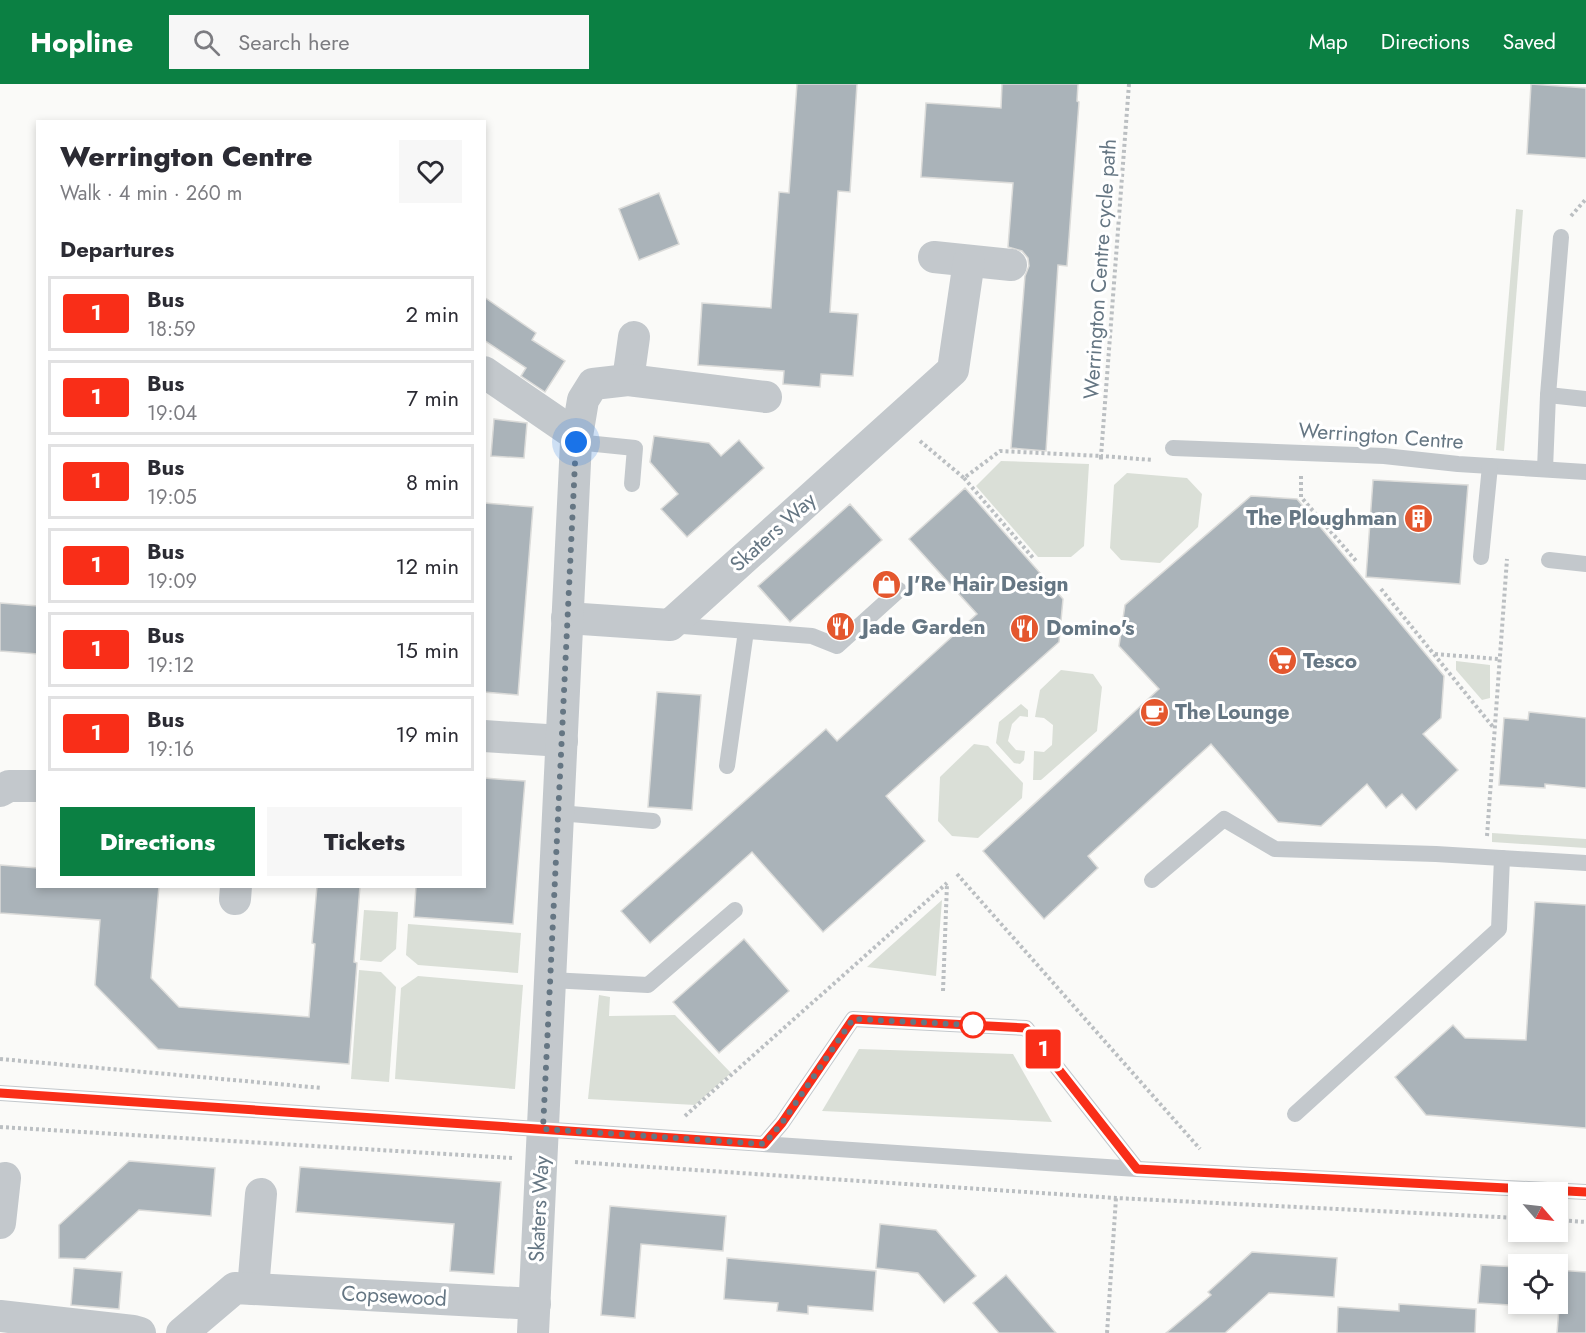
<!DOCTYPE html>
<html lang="en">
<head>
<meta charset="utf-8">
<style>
	:root { --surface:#fff; --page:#f7f7f7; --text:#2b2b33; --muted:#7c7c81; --line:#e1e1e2; --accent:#0b8043 }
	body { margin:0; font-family:Jost,sans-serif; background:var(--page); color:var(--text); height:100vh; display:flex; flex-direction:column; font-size:22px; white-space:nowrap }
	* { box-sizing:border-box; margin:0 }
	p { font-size:20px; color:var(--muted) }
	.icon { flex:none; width:33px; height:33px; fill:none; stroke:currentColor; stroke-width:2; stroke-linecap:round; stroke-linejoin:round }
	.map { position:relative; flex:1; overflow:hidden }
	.panel { position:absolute; left:36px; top:36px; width:450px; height:768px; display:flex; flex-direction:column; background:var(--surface); border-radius:0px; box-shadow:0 3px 9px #0003 }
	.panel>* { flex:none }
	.badge { padding:0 12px; border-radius:4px; font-size:21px; line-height:39px }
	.needle { width:39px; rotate:118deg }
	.fabs { position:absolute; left:1508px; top:1098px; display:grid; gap:12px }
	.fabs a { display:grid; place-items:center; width:60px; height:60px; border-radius:0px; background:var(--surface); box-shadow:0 3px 9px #0003; font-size:30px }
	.you { position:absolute; width:30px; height:30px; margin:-15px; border:4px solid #fff; border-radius:50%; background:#1a73e8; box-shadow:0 0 0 9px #1a73e833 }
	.map>.badge { position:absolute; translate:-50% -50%; box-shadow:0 0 0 3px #fff }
	h2 { padding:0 24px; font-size:22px; line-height:54px }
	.round { display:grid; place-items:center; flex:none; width:63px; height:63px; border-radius:0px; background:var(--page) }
	.headline { display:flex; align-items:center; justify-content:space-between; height:102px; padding:0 24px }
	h1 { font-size:28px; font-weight:800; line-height:45px }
	.primary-button { display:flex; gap:12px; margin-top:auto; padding:12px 24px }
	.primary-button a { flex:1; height:69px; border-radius:0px; background:var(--accent); color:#fff; font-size:24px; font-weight:800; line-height:69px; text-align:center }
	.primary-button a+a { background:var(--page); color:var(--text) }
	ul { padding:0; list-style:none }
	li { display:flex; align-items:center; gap:18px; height:75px; margin:0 12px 9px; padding:0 12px; border:3px solid var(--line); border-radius:0px }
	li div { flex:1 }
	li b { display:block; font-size:22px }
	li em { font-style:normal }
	li .badge { min-width:66px; font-weight:700; text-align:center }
	header { display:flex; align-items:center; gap:36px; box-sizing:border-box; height:84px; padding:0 30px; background:var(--accent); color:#fff }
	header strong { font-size:28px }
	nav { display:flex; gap:33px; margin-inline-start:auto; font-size:21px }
	.search { width:420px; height:54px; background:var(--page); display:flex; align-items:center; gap:15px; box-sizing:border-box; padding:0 21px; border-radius:0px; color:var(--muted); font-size:22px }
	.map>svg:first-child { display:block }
</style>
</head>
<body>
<header>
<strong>Hopline</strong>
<div class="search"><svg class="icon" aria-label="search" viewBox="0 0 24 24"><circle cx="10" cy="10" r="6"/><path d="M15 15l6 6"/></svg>Search here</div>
<nav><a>Map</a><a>Directions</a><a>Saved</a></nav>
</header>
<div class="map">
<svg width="1586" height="1249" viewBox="0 0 1586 1249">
	<rect width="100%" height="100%" fill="#fafaf8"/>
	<g fill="#dadfd7">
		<polygon points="1516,125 1523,126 1504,367 1496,366"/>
		<polygon points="1001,377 1089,380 1084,462 1071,473 1038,473 976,402"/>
		<polygon points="1127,389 1187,394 1202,410 1198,443 1160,479 1121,476 1110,464 1114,401"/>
		<polygon points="1456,577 1490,581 1490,614 1482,616 1456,586"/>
		<polygon points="1061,586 1093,590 1102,603 1097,647 1041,696 1033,696 1034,667 1044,668 1052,661 1053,641 1044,634 1035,633 1040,606"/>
		<polygon points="1021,620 1028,626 1028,633 1020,632 1012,640 1008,657 1016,666 1025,667 1024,676 1020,680 1014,679 996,659 999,638"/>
		<polygon points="974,660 988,662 1023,699 1022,714 978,754 952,752 938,737 940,693"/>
		<polygon points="1492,749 1586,755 1586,764 1492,758"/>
		<polygon points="942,816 936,892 867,883"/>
		<polygon points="364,826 398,828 396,865 381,878 360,876"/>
		<polygon points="408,840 521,849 518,889 418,881 406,871"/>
		<polygon points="359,886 381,888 396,903 389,998 351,995"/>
		<polygon points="418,892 523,901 515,1005 395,995 401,904"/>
		<polygon points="599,911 610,913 609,932 675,931 731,989 695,1021 588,1015"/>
		<polygon points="859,965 1013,970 1052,1038 822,1027"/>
	</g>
	<g fill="#aab3b9" stroke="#dcdcda" stroke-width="1.5">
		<polygon points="797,0 857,0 850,108 838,107 830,228 858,230 853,292 821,290 820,303 783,300 784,287 698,281 702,219 771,224 779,108 789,109"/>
		<polygon points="1002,0 1078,0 1077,17 1079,18 1067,182 1058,181 1046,367 1011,364 1025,192 1029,182 1028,174 1022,167 1008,163 1013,99 921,93 926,19 1001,24"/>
		<polygon points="1531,0 1586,4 1586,74 1527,70"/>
		<polygon points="659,109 679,160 639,176 619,125"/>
		<polygon points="484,213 536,249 532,256 565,277 545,308 521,292 526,284 484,256"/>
		<polygon points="494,335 527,339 524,374 491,372"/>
		<polygon points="654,352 709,359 721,372 739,356 764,384 687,453 661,425 678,410 650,378"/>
		<polygon points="1373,396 1468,401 1460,500 1366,493"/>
		<polygon points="965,404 1063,515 1059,558 886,712 925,757 823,848 752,768 650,859 621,827 826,645 837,657 977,530 909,455"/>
		<polygon points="1251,412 1297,415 1444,592 1441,634 1423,650 1458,686 1416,726 1402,710 1386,724 1367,700 1321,742 1278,738 1211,660 1088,772 1098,784 1044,835 983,767 1159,605 1119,562 1125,521"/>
		<polygon points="484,419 533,423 518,611 484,608"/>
		<polygon points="850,420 882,456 790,538 758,502"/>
		<polygon points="0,519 38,522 38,570 0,567"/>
		<polygon points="657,608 701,611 692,726 648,723"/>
		<polygon points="1529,628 1586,634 1586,704 1545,700 1545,704 1499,701 1504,634 1528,636"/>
		<polygon points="484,694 525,697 513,840 414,833 416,802 484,802"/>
		<polygon points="0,781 38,784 38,802 159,802 151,894 179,923 309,933 315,860 312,859 317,802 360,802 354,878 357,879 349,980 158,965 95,901 100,836 0,829"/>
		<polygon points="1535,818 1586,821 1586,1044 1426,1031 1395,993 1453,941 1465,954 1526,956"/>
		<polygon points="744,855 789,907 719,969 673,918"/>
		<polygon points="129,1077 215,1084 211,1132 139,1126 85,1175 59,1174 59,1141"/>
		<polygon points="300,1083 501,1098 494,1190 450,1187 454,1140 296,1128"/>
		<polygon points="610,1122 726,1132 723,1167 641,1160 635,1234 601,1231"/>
		<polygon points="880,1140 936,1146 976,1192 944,1219 918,1189 876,1184"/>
		<polygon points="1252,1168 1337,1174 1334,1213 1269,1209 1225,1249 1166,1249 1211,1211 1208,1208"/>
		<polygon points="727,1174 876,1187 873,1227 808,1222 808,1230 777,1227 778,1219 724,1215"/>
		<polygon points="1481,1181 1518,1183 1518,1220 1557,1220 1557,1186 1586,1188 1586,1249 1557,1249 1559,1224 1478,1219"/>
		<polygon points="74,1184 122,1188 119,1225 71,1221"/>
		<polygon points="1006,1191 1056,1249 999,1249 973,1219"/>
		<polygon points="1399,1220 1476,1225 1475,1249 1337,1249 1338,1223 1399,1227"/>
	</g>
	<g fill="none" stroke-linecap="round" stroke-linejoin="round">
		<g stroke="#bbbfc2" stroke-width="4" stroke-dasharray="3 3" stroke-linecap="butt">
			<polyline points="1129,0 1101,372 1153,376"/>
			<polyline points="1571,132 1586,115"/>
			<polyline points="920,357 964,394 1000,367 1101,372 1101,376"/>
			<polyline points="1301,392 1301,413 1357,478"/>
			<polyline points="964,394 1034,475"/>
			<polyline points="1381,505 1493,643"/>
			<polyline points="1435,570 1499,575"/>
			<polyline points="1487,752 1507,475"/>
			<polyline points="957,790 1200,1065"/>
			<polyline points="943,907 947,800"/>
			<polyline points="0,975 322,1004"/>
			<polyline points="685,1032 947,799"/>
			<polyline points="0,1043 512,1074"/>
			<polyline points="575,1078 1116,1114 1518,1134"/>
			<polyline points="1557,1136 1586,1138"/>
			<polyline points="1107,1249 1116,1114"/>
		</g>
		<g stroke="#c3c8cc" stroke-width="16">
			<polyline points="1548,311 1586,315"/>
			<polyline points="576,358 635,364 632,400"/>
			<polyline points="1173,364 1384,372 1458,380 1586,388"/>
			<polyline points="1545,385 1548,311 1561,153"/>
			<polyline points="1481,473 1490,382"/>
			<polyline points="1549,476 1586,480"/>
			<polyline points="670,541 812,552 837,562 899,506"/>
			<polyline points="727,682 746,547"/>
			<polyline points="559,729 653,737"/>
			<polyline points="1152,796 1224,735 1275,765 1436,770 1586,779"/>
			<polyline points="550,896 648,901 735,826"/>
			<polyline points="0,1009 1137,1085 1586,1108"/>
			<polyline points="1295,1030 1499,845 1502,774"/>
			<polyline points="764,1060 782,1039 853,935 1026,944 1137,1085"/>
		</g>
		<g stroke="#c3c8cc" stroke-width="32">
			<polyline points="934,173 1011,181"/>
			<polyline points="484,288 576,351"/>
			<polyline points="628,296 634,253"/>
			<polyline points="567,534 670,541 953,286 969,177"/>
			<polyline points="484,652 562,657"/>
			<polyline points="0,707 9,702 38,702"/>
			<polyline points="235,815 236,802"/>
			<polyline points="0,1139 5,1094"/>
			<polyline points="253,1205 261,1110"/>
			<polyline points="0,1232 133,1247 140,1249"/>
			<polyline points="182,1249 235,1204 535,1220"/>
			<polyline points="533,1249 576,358 583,316 593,300 628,296 766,313"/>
		</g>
	</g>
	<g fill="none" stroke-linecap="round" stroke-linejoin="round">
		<defs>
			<polyline id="line" points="0,1009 764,1060 782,1039 853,935 1026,944 1137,1085 1586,1108"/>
		</defs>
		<use href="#line" stroke="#fff" stroke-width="14"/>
		<use href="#line" stroke="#f92e18" stroke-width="9"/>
		<polyline stroke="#657683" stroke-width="6" stroke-dasharray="0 10.8" points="576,358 543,1045 764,1060 782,1039 853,935 973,941"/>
	</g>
	<defs>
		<symbol id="building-disc" viewBox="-11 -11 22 22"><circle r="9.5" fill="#e4572e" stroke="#fff"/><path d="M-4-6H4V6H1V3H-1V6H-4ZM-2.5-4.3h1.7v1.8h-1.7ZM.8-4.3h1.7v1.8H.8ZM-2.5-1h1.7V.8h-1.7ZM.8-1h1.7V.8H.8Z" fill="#fff"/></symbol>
		<symbol id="shop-disc" viewBox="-11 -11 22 22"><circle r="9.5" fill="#e4572e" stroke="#fff"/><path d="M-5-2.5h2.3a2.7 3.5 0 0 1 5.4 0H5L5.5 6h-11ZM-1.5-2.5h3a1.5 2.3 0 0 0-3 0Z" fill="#fff"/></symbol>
		<symbol id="restaurant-disc" viewBox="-11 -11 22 22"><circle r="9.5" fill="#e4572e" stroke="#fff"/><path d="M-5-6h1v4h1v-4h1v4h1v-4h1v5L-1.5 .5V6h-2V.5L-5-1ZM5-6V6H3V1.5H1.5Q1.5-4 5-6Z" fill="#fff"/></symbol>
		<symbol id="supermarket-disc" viewBox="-11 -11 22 22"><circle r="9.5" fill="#e4572e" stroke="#fff"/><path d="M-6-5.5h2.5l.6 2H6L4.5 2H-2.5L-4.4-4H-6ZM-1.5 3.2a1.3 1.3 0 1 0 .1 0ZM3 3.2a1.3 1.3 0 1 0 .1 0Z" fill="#fff"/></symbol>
		<symbol id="cafe-disc" viewBox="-11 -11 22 22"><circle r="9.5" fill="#e4572e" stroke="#fff"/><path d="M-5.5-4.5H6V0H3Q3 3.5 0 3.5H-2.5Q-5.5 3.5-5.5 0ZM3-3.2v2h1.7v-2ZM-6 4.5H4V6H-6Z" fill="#fff"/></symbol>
	</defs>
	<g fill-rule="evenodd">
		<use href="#building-disc" x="1402" y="418" width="33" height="33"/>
		<use href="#shop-disc" x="870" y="484" width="33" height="33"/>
		<use href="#restaurant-disc" x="824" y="526" width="33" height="33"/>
		<use href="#restaurant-disc" x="1008" y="528" width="33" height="33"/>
		<use href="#supermarket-disc" x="1266" y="560" width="33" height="33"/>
		<use href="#cafe-disc" x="1138" y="612" width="33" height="33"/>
	</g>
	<circle fill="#fff" stroke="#f92e18" stroke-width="3" cx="973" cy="941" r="12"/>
	<g text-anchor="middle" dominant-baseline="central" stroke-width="6" stroke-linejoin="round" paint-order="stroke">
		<g font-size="21" fill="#657683" stroke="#fff">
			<text transform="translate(1100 185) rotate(-86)">Werrington Centre cycle path</text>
			<text transform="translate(1381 352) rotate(4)">Werrington Centre</text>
			<text transform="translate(773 448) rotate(-42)">Skaters Way</text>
			<text transform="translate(539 1125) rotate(-87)">Skaters Way</text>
			<text transform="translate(394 1212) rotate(3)">Copsewood</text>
		</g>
		<g font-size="21" font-weight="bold" fill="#657683" stroke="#fff" text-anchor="start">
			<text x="1397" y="434" text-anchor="end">The Ploughman</text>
			<text x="907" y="500">J'Re Hair Design</text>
			<text x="862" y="543">Jade Garden</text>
			<text x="1046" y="544">Domino's</text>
			<text x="1303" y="577">Tesco</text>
			<text x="1175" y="628">The Lounge</text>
		</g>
	</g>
</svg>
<div class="fabs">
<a><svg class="needle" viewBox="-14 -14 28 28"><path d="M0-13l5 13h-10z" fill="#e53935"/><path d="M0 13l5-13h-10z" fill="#7c7c81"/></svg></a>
<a><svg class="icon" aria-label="locate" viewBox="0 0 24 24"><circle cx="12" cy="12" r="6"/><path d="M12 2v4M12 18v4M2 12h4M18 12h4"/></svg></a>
</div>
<div class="you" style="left:576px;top:358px"></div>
<b class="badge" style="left:1043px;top:965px;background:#f92e18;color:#fff">1</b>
<section class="panel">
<div class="headline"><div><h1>Werrington Centre</h1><p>Walk · 4 min · 260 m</p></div><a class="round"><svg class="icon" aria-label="heart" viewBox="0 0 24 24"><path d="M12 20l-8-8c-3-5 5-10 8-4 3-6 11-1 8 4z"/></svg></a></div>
<h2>Departures</h2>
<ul>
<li><span class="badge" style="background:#f92e18;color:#fff">1</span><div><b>Bus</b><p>18:59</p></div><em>2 min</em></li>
<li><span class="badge" style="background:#f92e18;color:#fff">1</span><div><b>Bus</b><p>19:04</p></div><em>7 min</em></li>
<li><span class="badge" style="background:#f92e18;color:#fff">1</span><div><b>Bus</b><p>19:05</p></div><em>8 min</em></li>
<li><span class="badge" style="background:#f92e18;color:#fff">1</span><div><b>Bus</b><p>19:09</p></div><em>12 min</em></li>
<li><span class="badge" style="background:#f92e18;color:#fff">1</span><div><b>Bus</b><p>19:12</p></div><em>15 min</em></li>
<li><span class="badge" style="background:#f92e18;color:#fff">1</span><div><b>Bus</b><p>19:16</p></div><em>19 min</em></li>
</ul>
<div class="primary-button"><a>Directions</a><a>Tickets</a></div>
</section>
</div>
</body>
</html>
